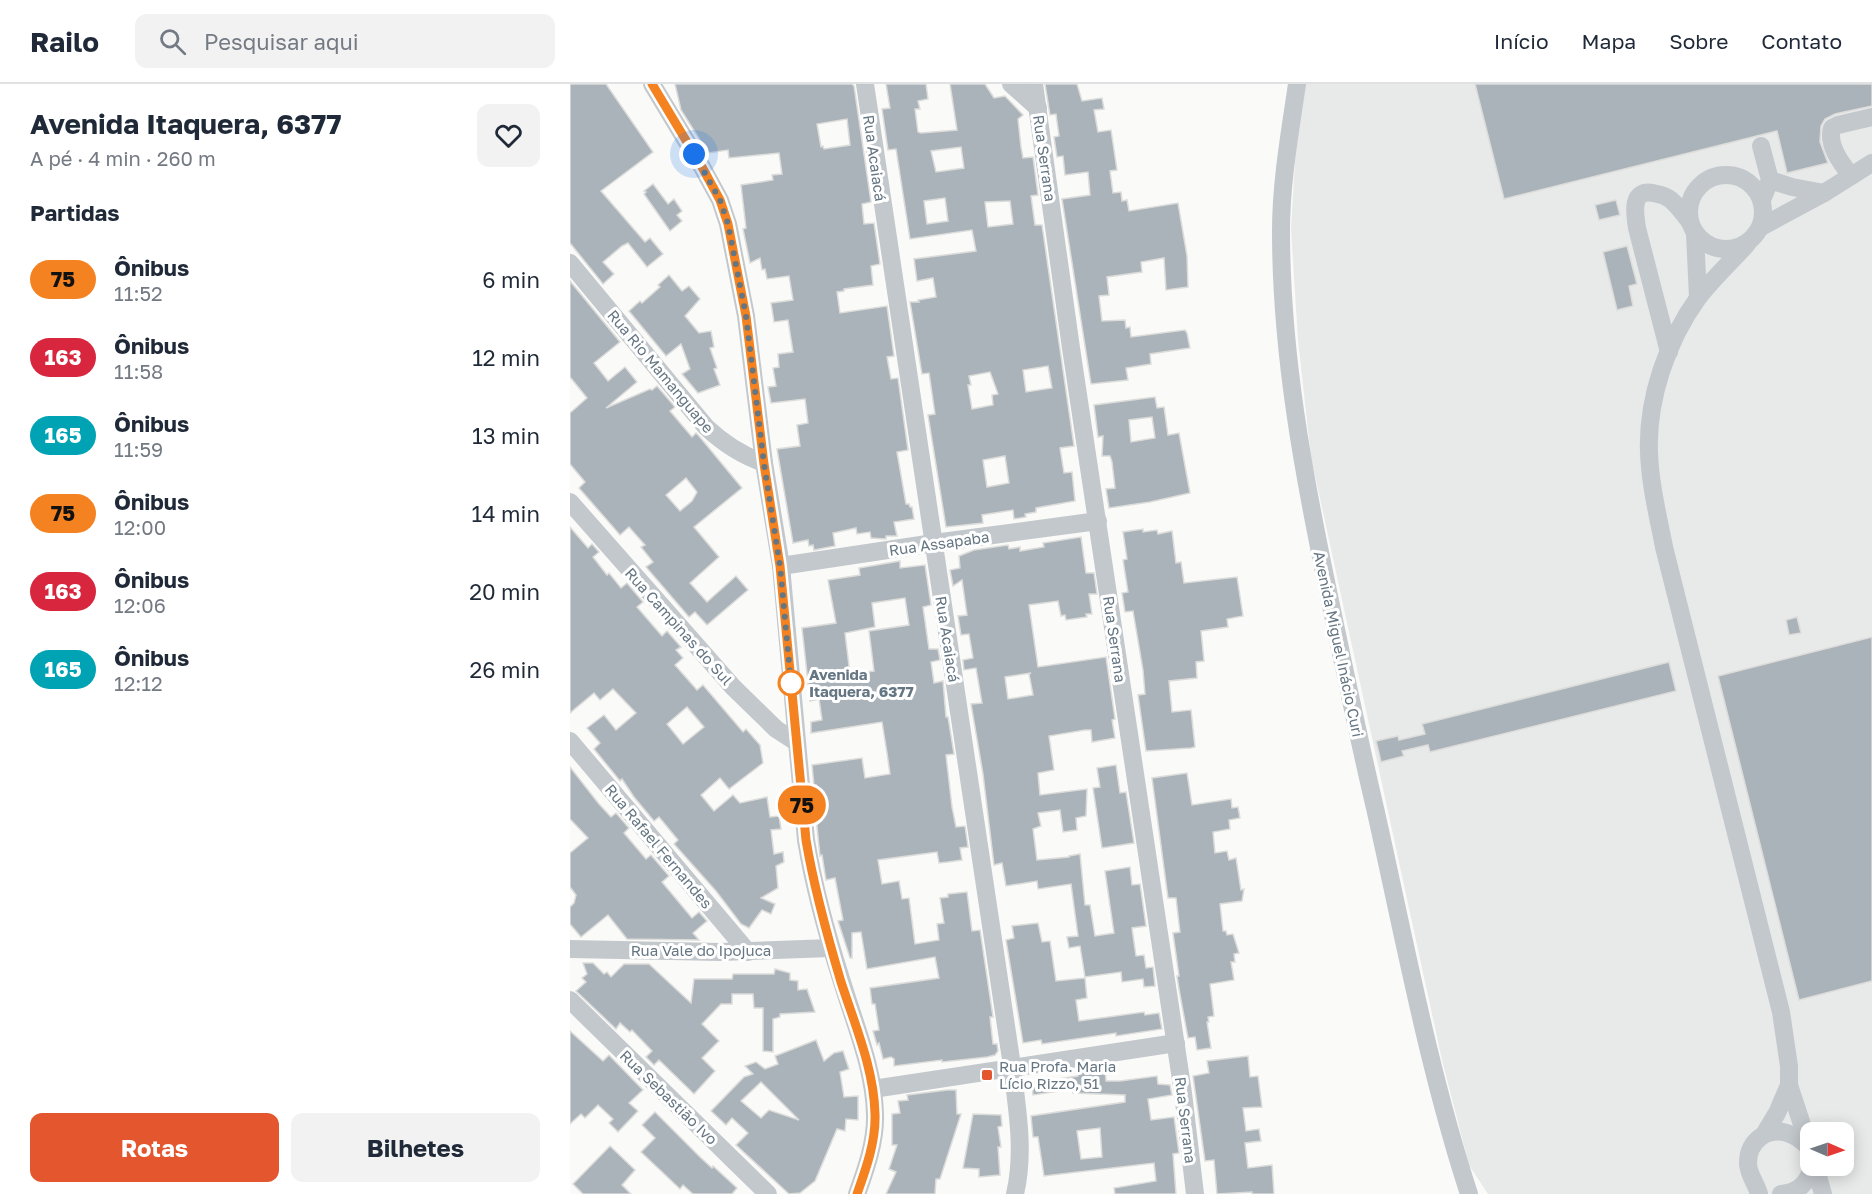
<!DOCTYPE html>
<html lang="pt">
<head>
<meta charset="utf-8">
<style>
	:root { --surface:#fff; --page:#f2f2f3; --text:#1f2937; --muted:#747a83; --line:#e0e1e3; --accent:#e4572e }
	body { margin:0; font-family:"Golos Text",sans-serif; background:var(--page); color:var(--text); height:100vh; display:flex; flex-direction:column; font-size:22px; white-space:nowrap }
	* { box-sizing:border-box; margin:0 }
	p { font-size:20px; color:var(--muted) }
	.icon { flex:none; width:33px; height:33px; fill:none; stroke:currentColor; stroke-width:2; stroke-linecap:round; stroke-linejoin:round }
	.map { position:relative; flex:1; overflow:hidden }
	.sheet { display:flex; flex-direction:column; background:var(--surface); width:570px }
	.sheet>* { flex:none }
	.badge { padding:0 12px; border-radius:20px; font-size:21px; line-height:39px }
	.needle { width:39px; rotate:92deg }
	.tools { position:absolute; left:1230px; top:1038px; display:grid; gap:12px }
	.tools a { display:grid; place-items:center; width:54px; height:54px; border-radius:12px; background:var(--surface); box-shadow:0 3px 15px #0003; font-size:30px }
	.you { position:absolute; width:30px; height:30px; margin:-15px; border:4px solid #fff; border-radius:50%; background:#1a73e8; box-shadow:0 0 0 9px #1a73e833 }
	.map>.badge { position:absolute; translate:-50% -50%; box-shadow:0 0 0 3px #fff }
	h2 { padding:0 30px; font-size:22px; line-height:54px }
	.round { display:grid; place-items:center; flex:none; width:63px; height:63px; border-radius:12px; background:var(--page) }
	.summary { display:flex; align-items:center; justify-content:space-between; height:102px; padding:0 30px }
	h1 { font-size:28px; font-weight:700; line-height:45px }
	.button { display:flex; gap:12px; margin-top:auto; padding:12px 30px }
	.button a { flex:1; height:69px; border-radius:12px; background:var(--accent); color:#fff; font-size:24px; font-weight:700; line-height:69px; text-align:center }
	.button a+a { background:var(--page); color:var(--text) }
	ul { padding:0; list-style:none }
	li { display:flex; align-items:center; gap:18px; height:78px; padding:0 30px }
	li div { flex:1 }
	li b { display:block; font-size:22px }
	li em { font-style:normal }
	li .badge { min-width:66px; font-weight:700; text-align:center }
	header { display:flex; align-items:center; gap:36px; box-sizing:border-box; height:84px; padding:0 30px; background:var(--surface); border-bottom:2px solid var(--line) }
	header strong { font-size:28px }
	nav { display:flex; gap:33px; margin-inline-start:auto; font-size:21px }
	.search { width:420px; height:54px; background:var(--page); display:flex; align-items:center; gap:15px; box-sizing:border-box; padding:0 21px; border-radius:12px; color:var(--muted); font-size:22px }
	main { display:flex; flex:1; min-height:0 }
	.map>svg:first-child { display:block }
</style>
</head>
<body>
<header>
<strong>Railo</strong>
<div class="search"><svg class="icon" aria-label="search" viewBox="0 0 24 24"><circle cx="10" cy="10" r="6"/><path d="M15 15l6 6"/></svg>Pesquisar aqui</div>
<nav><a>Início</a><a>Mapa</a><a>Sobre</a><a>Contato</a></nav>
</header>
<main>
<section class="sheet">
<div class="summary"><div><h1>Avenida Itaquera, 6377</h1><p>A pé · 4 min · 260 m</p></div><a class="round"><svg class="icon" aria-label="heart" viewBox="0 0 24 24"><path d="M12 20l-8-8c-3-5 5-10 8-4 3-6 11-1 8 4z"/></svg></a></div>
<h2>Partidas</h2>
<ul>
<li><span class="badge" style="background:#f58220;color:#111">75</span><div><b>Ônibus</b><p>11:52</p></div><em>6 min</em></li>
<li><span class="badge" style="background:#d7263d;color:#fff">163</span><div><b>Ônibus</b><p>11:58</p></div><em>12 min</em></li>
<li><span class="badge" style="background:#00a3b4;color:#fff">165</span><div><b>Ônibus</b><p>11:59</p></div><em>13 min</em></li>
<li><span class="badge" style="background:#f58220;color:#111">75</span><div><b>Ônibus</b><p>12:00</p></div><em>14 min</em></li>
<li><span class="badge" style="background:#d7263d;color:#fff">163</span><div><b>Ônibus</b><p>12:06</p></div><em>20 min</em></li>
<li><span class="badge" style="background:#00a3b4;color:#fff">165</span><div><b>Ônibus</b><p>12:12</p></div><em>26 min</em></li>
</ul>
<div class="button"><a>Rotas</a><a>Bilhetes</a></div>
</section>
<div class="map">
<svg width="1302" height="1110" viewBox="0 0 1302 1110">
	<rect width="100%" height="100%" fill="#fafaf8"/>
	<path fill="#e8e9e9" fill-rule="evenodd" d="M733 0H1302V1110H918L899 1081 872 976 741 373 728 256 721 145 728 27ZM1240 1048H1274V1082H1240Z"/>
	<g fill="#aab3b9" stroke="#dcdcda" stroke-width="1.5" fill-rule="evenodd">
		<polygon points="0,0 36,0 83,68 31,107 75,158 80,154 93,170 77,183 58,159 52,162 33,178 44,190 33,200 0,159"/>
		<path d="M105 0H282L284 2 301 118 292 120 294 140 304 139 310 180 301 182 303 201 274 205V207L267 208 270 229 317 222 324 272 317 273 321 295 328 294 338 366 327 368 336 420H339L340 423H342L344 435 324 438 327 452H316V455L301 454 300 448 287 450 286 444 263 449 265 462 244 466 243 461 239 462 238 456 223 459 207 365 230 362 227 341 238 339 235 315 201 319 198 303 206 302 203 284 209 283 208 270 223 268 218 236 204 238 201 219 223 216 219 192 197 195 195 185 192 186 190 174 180 179 173 145 176 144 171 101 203 96 202 91 212 90 209 69 159 74 158 66 138 69 111 26ZM277 35 280 61 254 65 253 62 251 63 247 40Z"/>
		<path d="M316 0H356L358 15 348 17 350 25H345L348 48 351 49 387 46 380 0H415L424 14 435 12 453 31 448 35 451 63 453 74 463 73 468 111 461 112 465 141H472L504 362 490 364 494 389 502 388 505 417 466 424V428L455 430 456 433 444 435 443 426 412 431 413 439 376 443 358 331 365 330 359 289 352 290 340 218H349L348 216 366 213 363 194 347 197 344 175 406 167 402 146 340 155 326 65 318 66 312 25 320 24ZM391 63 394 84 366 88 361 67ZM375 114 378 137 357 140 354 117ZM440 117 443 140 418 143 415 118ZM478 282 482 304 456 308 453 286ZM420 288 428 310 422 311 423 321 402 325 398 301H401L399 292ZM435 372 439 399 417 403 413 376Z"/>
		<polygon points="475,0 507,0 512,17 532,14 534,25 524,26 528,48 541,46 547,86 540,87 543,109 551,108 552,117 557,116 559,127 608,119 617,172 618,203 596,206 594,174 571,178 572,188 537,193 539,211 529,212 532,237 555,236 556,244 560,243 561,253 615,246 617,249 620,264 580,270 581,280 556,284 558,296 521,300 492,115 520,111 518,88 495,91 493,72 487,73 484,53 489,52 486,30 480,31"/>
		<polygon points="905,0 1302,0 1302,22 1265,30 1255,35 1251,42 1250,58 1258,79 1217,89 1207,47 934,115"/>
		<polygon points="83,100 98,120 104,115 112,127 107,131 112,137 100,147 74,110 76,108 74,107"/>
		<polygon points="1046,116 1050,131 1029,136 1025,121"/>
		<polygon points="1057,162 1067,200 1059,202 1063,222 1047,226 1033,168"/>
		<polygon points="99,191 112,207 119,202 130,215 115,232 129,249 141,247 144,263 140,264 147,284 144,285 150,301 128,309 112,290 120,285 111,260 96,272 59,227 70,217 72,219 90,203 88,201"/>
		<path d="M0 197 50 258 24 279 38 297 55 283 67 298 36 324 80 305 82 306 87 302 105 323 100 327 122 353 126 349 129 352 172 404 124 443 149 473 120 499 137 518 166 492 178 506 137 541 125 528 119 533 76 483 83 478 71 463 75 461 59 443 50 451 9 404 15 398 0 380V329L17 314 0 293ZM116 394 127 408 122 417 110 427 96 411Z"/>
		<path d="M585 313 587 324 594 323 598 351 609 349 620 409 580 418 539 424 536 405 545 404 542 378 540 372H532L533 352 528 353 524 321ZM582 333 585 354 561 358 559 336Z"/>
		<path d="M0 443 18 464 22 460 29 468 23 473 37 491 39 489 51 504 57 499 73 518 67 523 92 552 97 547 111 563 106 566 113 574 105 581 127 606 133 601 173 648 176 645 190 661 193 679 159 705 150 694 131 711 144 727 163 711 170 719 197 713 200 733 209 732 211 745 201 746 204 770 213 768 214 778 206 782 208 804 191 814 205 820 201 830 192 826 179 844 171 840 146 807 104 760 108 756 89 733 84 737 64 713 52 695 50 697 24 665 30 659 17 644 34 631 46 646 66 629 43 605 30 616 24 609 0 629ZM117 623 134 643 113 660 97 640Z"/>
		<polygon points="573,445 573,448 587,446 588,450 602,447 606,479 611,478 614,499 667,493 673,532 657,535 658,543 631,547 634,577 626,578 627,594 599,597 602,628 621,626 625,663 621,664 576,667 568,611 575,610 573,586 563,527 555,528 552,509 558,508 553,476 557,475 553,448"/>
		<path d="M511 453 516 489H524L527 510H519L522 530H516L517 533 496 536 495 531 491 532 488 517 459 521 468 583 536 573 545 635 542 636 545 654 522 658 521 646H515L479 652 484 686 468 689 470 711 517 705 516 732 506 734 507 746 493 748 490 726 468 729 471 742 463 745 467 776 499 773V772L510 770 515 821H520L525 852 544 849 535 787 560 783 562 801 570 800 576 842 562 844 566 872 574 871 576 884 583 883 585 902 574 903 573 895 552 898 551 888 515 893 510 862 499 864 497 853 508 852 501 800 468 805 467 797 436 802 432 779 424 781 413 690 401 620 412 619 406 584 394 586 393 576 403 574 399 550 391 551 388 532 397 531 392 496 383 502 380 486 390 484 389 472 404 466 438 461 439 465 450 463V467L474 463 473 459ZM461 589 459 590 463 611 438 615 435 593Z"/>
		<path d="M330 477V484L355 481 361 521 353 523 359 565H368L370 576 361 578 364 599 373 597 376 633H378L384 670 376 671 382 723 386 743 395 742 398 763 390 764 392 776 378 778 369 779 367 768 308 776 312 800 329 797 332 815 339 814 345 860 369 856 367 840 374 839 370 814 378 813V810L397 808 402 847 410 846 423 933H420L423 960H427L428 967 425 971 417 973 372 978V976L324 982V975L321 973 313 975 309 959 307 961 303 947 309 946 305 920H302L300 904 369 894 365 873 297 885 291 848 282 849V874H280L268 837 273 836 265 794 256 796 252 771 250 772 247 743 246 701 244 702 242 681 292 674 295 694 320 690 317 669 312 638 241 649V638L252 636 249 615 240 617 232 544 266 539 258 496 290 491 289 484ZM335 514 339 541 299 547 304 587 280 590 275 549 305 543 302 519Z"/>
		<polygon points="1227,533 1231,549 1219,551 1216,536"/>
		<polygon points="1302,553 1302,897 1229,916 1148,592"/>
		<polygon points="1099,578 1106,607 860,668 858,661 832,667 834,672 811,678 806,657 828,652 829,656 855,650 852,640"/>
		<polygon points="546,681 550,709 556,708 564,759 532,764 523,704 530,703 527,684"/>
		<polygon points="0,683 29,720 41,733 46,729 59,744 54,749 76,775 81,771 99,792 92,798 122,834 129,828 137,837 123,849 129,856 57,855 38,831 11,853 0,840 0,823 4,819 6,811 0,803 0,769 18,754 0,735"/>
		<polygon points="617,689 622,721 661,715 662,724 668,723 670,734 659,736 660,745 643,748 645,769 657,767 659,776 666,774 671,806 674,805 672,817 650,820 653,847 656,847 657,851 663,850 669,869 664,870 665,878 661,878 664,896 640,900 644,932 638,933 639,938 637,938 641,964 627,966 625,953 618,954 609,905 607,892 609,892 603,849 610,848 606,814 598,814 582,694"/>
		<polygon points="468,839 472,858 480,857 486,897 515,894 517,914 506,916 509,937 574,928 575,931 589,929 592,945 546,952 546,949 472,960 471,956 453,959 436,856 444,854 442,842"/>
		<polygon points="13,879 23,879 34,890 37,888 41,893 54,880 79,880 121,919 124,895 162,895 163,890 204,890 205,885 220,889 220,896 228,897 228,906 237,905 245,928 210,930 210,933 203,935 203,968 193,967 193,924 184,924 183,910 162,910 162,920 151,920 132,940 149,957 132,974 145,987 124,1010 89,976 84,981 76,973 82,967 62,946 60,948 50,939 46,945 6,907 16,898 12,894 17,890"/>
		<polygon points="0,947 33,977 39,971 73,1006 59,1019 68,1027 48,1048 39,1039 43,1035 28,1021 15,1034 11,1030 0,1040"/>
		<path d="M246 956 254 977 264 969 273 967 279 985 270 988 274 1013 288 1012V1036L276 1035 275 1047 267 1045 245 1097 230 1109 219 1110 166 1061 178 1049 162 1034 156 1041 141 1027 174 993 183 990 175 982 186 978 195 985 208 980 205 972ZM191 998 229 1036 199 1026 191 1034 171 1017Z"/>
		<polygon points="678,972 680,993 688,992 692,1023 673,1024 676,1047 689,1045 691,1057 675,1059 678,1084 702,1081 704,1110 682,1110 682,1108 647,1110 644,1076 635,1077 623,992 639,989 637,977"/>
		<path d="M535 981 536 997H550L587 992 588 1000 600 1001 602 1011 578 1015 581 1036 604 1033 609 1069 603 1070 606 1110H545L544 1104 586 1097 584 1079 474 1092 468 1053H463L461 1032 555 1018V1011L503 1009V1005L463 1011 462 999 508 992 507 985ZM530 1044 532 1073 511 1075 507 1047Z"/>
		<polygon points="377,1006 386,1006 387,1030 391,1030 370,1095 366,1095 365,1110 316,1110 326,1088 319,1085 327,1061 322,1061 322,1030 330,1029 328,1017 338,1016 337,1011"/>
		<polygon points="85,1028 131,1074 142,1084 143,1082 167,1104 162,1110 123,1110 113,1101 110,1105 71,1068 85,1054 72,1041"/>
		<polygon points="403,1030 431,1031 432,1042 428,1043 431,1063 428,1063 430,1091 409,1093 409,1085 393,1084"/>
		<polygon points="40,1062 65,1086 52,1101 61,1110 13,1110 3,1100"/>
	</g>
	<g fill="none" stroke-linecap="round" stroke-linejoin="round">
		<g stroke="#c3c8cc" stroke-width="18">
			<path d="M82 0 132 83 150 116 158 140 176 232 194 379 211 482 236 756C244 804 257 851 272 898 285 941 304 985 305 1030 306 1057 296 1085 287 1110"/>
			<path d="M295 0 442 982C447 1026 455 1067 445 1110"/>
			<polyline points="441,0 468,24"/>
			<polyline points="464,0 501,264 613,1009 625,1110"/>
			<path d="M727 0C720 48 711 98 711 147 711 268 733 388 758 507 773 579 788 652 805 724 834 853 858 984 899 1110"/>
			<polyline points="1191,62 1200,96 1192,116"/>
			<circle cx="1156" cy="128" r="37"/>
			<path d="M1281 92C1271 79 1257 61 1262 44L1268 41 1302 33"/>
			<polyline points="1200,96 1222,103 1254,109"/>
			<polyline points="1191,143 1254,109 1302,79"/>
			<polyline points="1125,150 1128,213"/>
			<path d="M1177 160C1161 178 1142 195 1128 214 1097 257 1077 315 1079 368 1080 400 1088 432 1094 463L1211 928 1219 982V1001L1240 1065"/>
			<path d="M0 179 136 343C154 360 171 371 194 379"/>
			<path d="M1099 268 1067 144C1065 130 1060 105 1083 109 1089 110 1096 112 1101 116 1108 122 1114 130 1120 138"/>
			<polyline points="0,418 163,603 206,645 226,658"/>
			<polyline points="211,482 364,459 528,437"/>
			<polyline points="0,657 178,868"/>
			<polyline points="0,865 150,868 261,864"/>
			<polyline points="0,916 198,1110"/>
			<polyline points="303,1005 606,959"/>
			<polyline points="1195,1049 1207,1029 1219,1001"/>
			<polyline points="1245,1082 1253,1110"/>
			<path d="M1189 1110C1186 1099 1178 1090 1178 1079 1178 1057 1197 1043 1217 1049 1227 1052 1234 1058 1240 1065"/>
			<path d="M1211 1110C1228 1109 1239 1098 1242 1082"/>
		</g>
	</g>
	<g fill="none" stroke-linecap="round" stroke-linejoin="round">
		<defs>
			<path id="line" d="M82 0 132 83 150 116 158 140 176 232 194 380 210 482 236 756C244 804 257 851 271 898 285 941 304 985 305 1030 306 1057 296 1085 287 1110"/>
		</defs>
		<use href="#line" stroke="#fff" stroke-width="14"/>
		<use href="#line" stroke="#f58220" stroke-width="9"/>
		<polyline stroke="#657683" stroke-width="6" stroke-dasharray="0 10.8" points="124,70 150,116 158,140 166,181 176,232 194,380 210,482 221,599"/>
	</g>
	<circle fill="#fff" stroke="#f58220" stroke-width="3" cx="221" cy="599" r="12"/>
	<rect fill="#e4572e" stroke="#fff" stroke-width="2" x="411" y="985" width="12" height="12" rx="3"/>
	<g text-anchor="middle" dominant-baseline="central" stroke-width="6" stroke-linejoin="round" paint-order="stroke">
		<g font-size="15" fill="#657683" stroke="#fff">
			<text transform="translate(305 74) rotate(82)">Rua Acaiacá</text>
			<text transform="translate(475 74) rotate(82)">Rua Serrana</text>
			<text transform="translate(91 287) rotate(50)">Rua Rio Mamanguape</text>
			<text transform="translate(369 459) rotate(-8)">Rua Assapaba</text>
			<text transform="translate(109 542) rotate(48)">Rua Campinas do Sul</text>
			<text transform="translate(378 555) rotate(81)">Rua Acaiacá</text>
			<text transform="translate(545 555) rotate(82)">Rua Serrana</text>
			<text transform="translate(769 560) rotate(78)">Avenida Miguel Inácio Curi</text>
			<text transform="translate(89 762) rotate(50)">Rua Rafael Fernandes</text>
			<text x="131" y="866">Rua Vale do Ipojuca</text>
			<text transform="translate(99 1013) rotate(44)">Rua Sebastião Ivo</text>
			<text transform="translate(616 1036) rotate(83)">Rua Serrana</text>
		</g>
		<g font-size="15" font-weight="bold" fill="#657683" stroke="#fff" text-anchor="start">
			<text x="239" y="590">Avenida<tspan x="239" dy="17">Itaquera, 6377</tspan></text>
		</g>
		<g font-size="15" fill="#657683" stroke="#fff" text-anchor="start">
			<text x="429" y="982">Rua Profa. Maria<tspan x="429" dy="17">Lício Rizzo, 51</tspan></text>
		</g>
	</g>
</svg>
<div class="tools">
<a><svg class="needle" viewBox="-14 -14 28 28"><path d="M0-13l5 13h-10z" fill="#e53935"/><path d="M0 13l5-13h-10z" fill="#747a83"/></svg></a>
</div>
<div class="you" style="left:124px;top:70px"></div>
<b class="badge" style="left:232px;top:721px;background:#f58220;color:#111">75</b>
</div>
</main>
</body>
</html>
